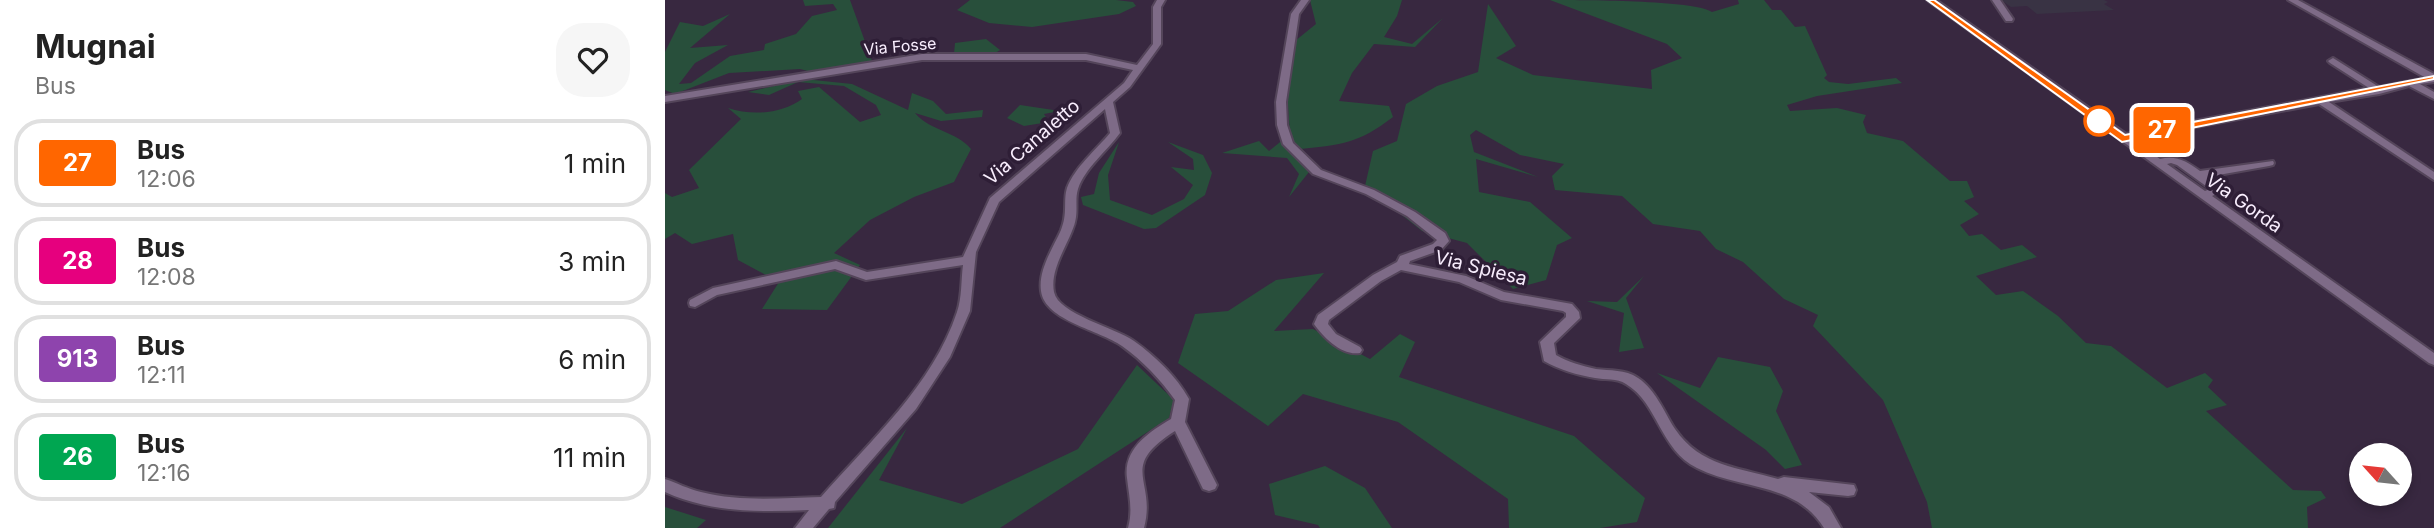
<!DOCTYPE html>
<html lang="it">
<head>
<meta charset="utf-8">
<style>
	:root { --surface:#fff; --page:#f6f6f6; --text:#222; --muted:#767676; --line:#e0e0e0 }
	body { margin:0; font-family:Inter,sans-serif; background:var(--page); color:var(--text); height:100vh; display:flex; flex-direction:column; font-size:26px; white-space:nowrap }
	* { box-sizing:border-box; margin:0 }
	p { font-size:23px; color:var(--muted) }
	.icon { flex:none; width:38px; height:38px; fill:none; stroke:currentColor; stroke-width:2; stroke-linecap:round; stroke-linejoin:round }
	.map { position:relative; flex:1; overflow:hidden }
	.details { display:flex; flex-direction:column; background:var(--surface); width:665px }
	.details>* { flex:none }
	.badge { padding:0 14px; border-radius:5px; font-size:24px; line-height:46px }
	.needle { width:46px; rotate:297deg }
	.fabs { position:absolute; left:1684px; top:443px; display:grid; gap:14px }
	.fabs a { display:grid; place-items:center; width:63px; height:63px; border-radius:50%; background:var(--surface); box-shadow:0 4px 10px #0003; font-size:35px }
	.map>.badge { position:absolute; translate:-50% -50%; box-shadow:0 0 0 4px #fff }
	.round { display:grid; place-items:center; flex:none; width:74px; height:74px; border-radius:28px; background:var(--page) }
	.overview { display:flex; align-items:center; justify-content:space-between; height:119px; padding:0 35px }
	h1 { font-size:33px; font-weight:700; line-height:52px }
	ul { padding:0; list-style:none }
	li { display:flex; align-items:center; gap:21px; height:88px; margin:0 14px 10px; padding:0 21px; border:4px solid var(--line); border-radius:28px }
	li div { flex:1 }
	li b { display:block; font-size:26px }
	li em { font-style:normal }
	li .badge { min-width:77px; font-weight:700; text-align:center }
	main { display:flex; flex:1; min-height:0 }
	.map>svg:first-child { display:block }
</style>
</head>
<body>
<main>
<section class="details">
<div class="overview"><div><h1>Mugnai</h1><p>Bus</p></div><a class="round"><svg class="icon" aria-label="heart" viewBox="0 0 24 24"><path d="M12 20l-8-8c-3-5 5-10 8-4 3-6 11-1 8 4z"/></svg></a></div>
<ul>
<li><span class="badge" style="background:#f60;color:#fff">27</span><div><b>Bus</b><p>12:06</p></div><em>1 min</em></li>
<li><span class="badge" style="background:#e6007e;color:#fff">28</span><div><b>Bus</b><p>12:08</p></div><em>3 min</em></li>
<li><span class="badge" style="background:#8e44ad;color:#fff">913</span><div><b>Bus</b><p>12:11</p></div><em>6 min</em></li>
<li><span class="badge" style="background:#00a651;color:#fff">26</span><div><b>Bus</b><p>12:16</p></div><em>11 min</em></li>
</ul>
</section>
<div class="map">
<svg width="1769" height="528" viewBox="0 0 1769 528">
	<rect width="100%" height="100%" fill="#382840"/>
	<polygon fill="#393344" points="1336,0 1439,0 1443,2 1439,4 1449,10 1372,14 1362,6 1346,7"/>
	<g fill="#284f3b">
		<polygon points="138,0 185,0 207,61 143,71 135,69 64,73 10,94 0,90 0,52 15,22 38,26 65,14 25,48 63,45 30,63 14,84 26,83 65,56 99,50 100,44 131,34 147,16 172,10 168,4 140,6"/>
		<polygon points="305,0 451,0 468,2 471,6 454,14 367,27 324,23 292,10"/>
		<path d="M645 0H737L732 16 719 37 747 44 778 18 750 47 709 44 687 73 674 101 724 106 728 117C694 143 677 145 635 149L644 172 624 197 634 174 622 158 557 153 594 141 604 151 625 134 622 91 630 41 651 24Z"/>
		<path d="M885 0C914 0 1031 0 1047 12L1074 4 1073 0H1099L1107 10H1116L1130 27 1140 26 1162 75 1159 78 1164 82 1183 84 1231 78 1237 83 1152 96 1122 105 1125 111 1172 108 1201 115 1198 122 1202 133 1238 141 1285 181H1302L1309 197 1299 201 1314 214 1295 225 1304 236 1317 234 1336 250 1357 245 1372 257 1311 276 1331 295 1358 291 1393 316 1421 343 1446 346 1502 388 1540 373 1548 380 1543 387 1562 405 1541 411 1628 490 1656 491 1661 498 1642 507 1643 528H1267L1262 502 1218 400 1148 326 1153 315 1119 299 1078 262 1051 249 1035 231 988 224 957 196 890 190 887 176 899 164 855 155 811 130 805 135 809 152 873 177 811 159 814 192 865 202 907 238 892 245 881 280 848 289 802 243 757 231 700 186 708 151 732 141 741 104 772 86 813 72 823 4 851 46 831 58 868 75 987 89 986 70 1017 58 1002 44Z"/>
		<polygon points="321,39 335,50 327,55 289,54 290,43"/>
		<path d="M139 79 187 84 243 110 247 93 268 101 281 114 318 110 317 117 276 121 250 113C265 131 291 131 306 149L289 182 249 197 205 220 169 253 195 265 162 310 97 309 114 282 73 260 68 234 27 244 10 233 0 239V193L7 197 34 188 24 170 76 119 63 108C87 116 116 114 137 99L133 91 154 87 195 122 216 115 211 105 179 86 133 82 104 95 83 92Z"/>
		<polygon points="355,105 395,111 379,114 384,122 359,126 342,118"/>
		<polygon points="454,142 443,175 445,200 487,215 519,199 528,185 506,167 529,170 528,159 503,142 538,155 547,173 540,195 491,228 479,229 418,205 416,197 429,194 434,173"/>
		<polygon points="659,273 609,331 648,329 705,359 735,334 750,342 734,377 909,436 980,498 972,522 935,528 844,528 843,499 733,422 638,394 603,426 513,363 530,314 563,311 611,280"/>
		<polygon points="979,276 961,298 979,348 954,352 959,313 922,301 952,302"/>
		<polygon points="1053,357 1105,367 1118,391 1111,411 1137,465 1120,469 1101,450 992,373 1035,388"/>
		<polygon points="472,365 509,400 504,418 335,528 163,528 242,428 214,480 297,504 413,449"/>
		<polygon points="660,466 700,488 727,528 655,528 653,525 610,515 604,484"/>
		<polygon points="0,507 41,520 32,528 0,528"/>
	</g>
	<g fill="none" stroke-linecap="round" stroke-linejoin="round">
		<defs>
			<g id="minor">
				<path d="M492 0H500L496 7V44L465 87 448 102 455 133C442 151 420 168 413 189 409 202 415 213 407 231 400 249 385 271 389 292 393 314 451 328 469 341 490 356 511 376 524 399L520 422 552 485 550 489 544 491 538 489 510 431C452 468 492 479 479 528H463C468 510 464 496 462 478 458 449 484 432 506 419L510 400C495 379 478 361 457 346 435 330 380 321 376 291 373 270 388 248 396 230 403 213 398 201 402 188 410 167 431 150 445 133L440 109 334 202 311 252 305 311 285 357 251 409 170 502 169 508 164 509 148 528H130L144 510C95 512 46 513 0 492V479C12 483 23 489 36 492 75 502 116 498 156 497 205 441 268 385 292 312 297 298 296 280 298 265L201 280 170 269 52 295 30 307 25 306 24 303 25 300 48 288 171 261 202 272 298 257 325 198 459 83 468 70 421 60H257L0 102V96L257 54H421L472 65 488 44V7Z"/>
				<path d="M636 0H644L634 14 621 102 622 125 628 143 656 170 709 190 750 212 780 233 784 241 776 250 745 261 744 264 801 276 839 292 907 304 914 312 915 318 889 343 891 355C903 362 917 366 931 369 945 371 960 369 973 378 991 390 999 412 1010 429 1036 467 1073 467 1113 479L1119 477 1189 485 1191 490 1189 495 1183 496 1144 492 1164 507 1176 528H1159C1131 482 1075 490 1032 468 995 450 993 403 961 384 952 378 940 380 930 378 912 375 895 370 879 361L875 342 901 317V313L898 311 836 300 794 282 736 270 716 281 664 320 663 324 671 334 695 347 697 350 695 353C677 356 659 338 649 324L653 315 708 275 732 262 735 256 768 244 772 240 742 216 701 194 648 174 618 144 612 125 611 102 626 14Z"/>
				<path d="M1262 0H1271L1461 134 1704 88 1665 63 1663 61 1668 58 1714 87 1761 78 1623 0H1633L1769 74V82L1755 84 1769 92V99L1744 86 1714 94 1664 102 1769 172V180L1654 104 1467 139 1495 159C1512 155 1522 162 1535 171L1608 161 1609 163 1608 165 1604 166 1542 177 1560 190 1547 196 1769 353V365L1764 363ZM1506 163 1512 165 1545 189 1540 191 1502 164Z"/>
				<polygon points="1327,0 1335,0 1348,19 1347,21 1341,21"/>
			</g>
		</defs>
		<use href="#minor" stroke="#54455a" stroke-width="4"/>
		<use href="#minor" fill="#7e6b87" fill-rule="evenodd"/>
	</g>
	<polygon fill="#f60" stroke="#fff" stroke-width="2" points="1262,0 1269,0 1460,135 1769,76 1769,79 1457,142"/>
	<circle fill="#fff" stroke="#f60" stroke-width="3.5" cx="1434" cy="121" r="14"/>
	<g text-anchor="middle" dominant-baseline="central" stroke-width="7" stroke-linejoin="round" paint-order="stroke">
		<g font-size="16" fill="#f8edfd" stroke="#2e1e36">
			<text transform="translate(235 46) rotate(-5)">Via Fosse</text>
		</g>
		<g font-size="19" fill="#f8edfd" stroke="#2e1e36">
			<text transform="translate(367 142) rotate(-41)">Via Canaletto</text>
			<text transform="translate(1579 203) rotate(35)">Via Gorda</text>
			<text transform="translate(816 268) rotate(14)">Via Spiesa</text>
		</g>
	</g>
</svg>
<div class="fabs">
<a><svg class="needle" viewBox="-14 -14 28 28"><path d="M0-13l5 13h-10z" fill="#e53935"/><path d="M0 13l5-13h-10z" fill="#767676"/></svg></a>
</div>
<b class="badge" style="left:1497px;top:130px;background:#f60;color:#fff">27</b>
</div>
</main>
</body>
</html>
